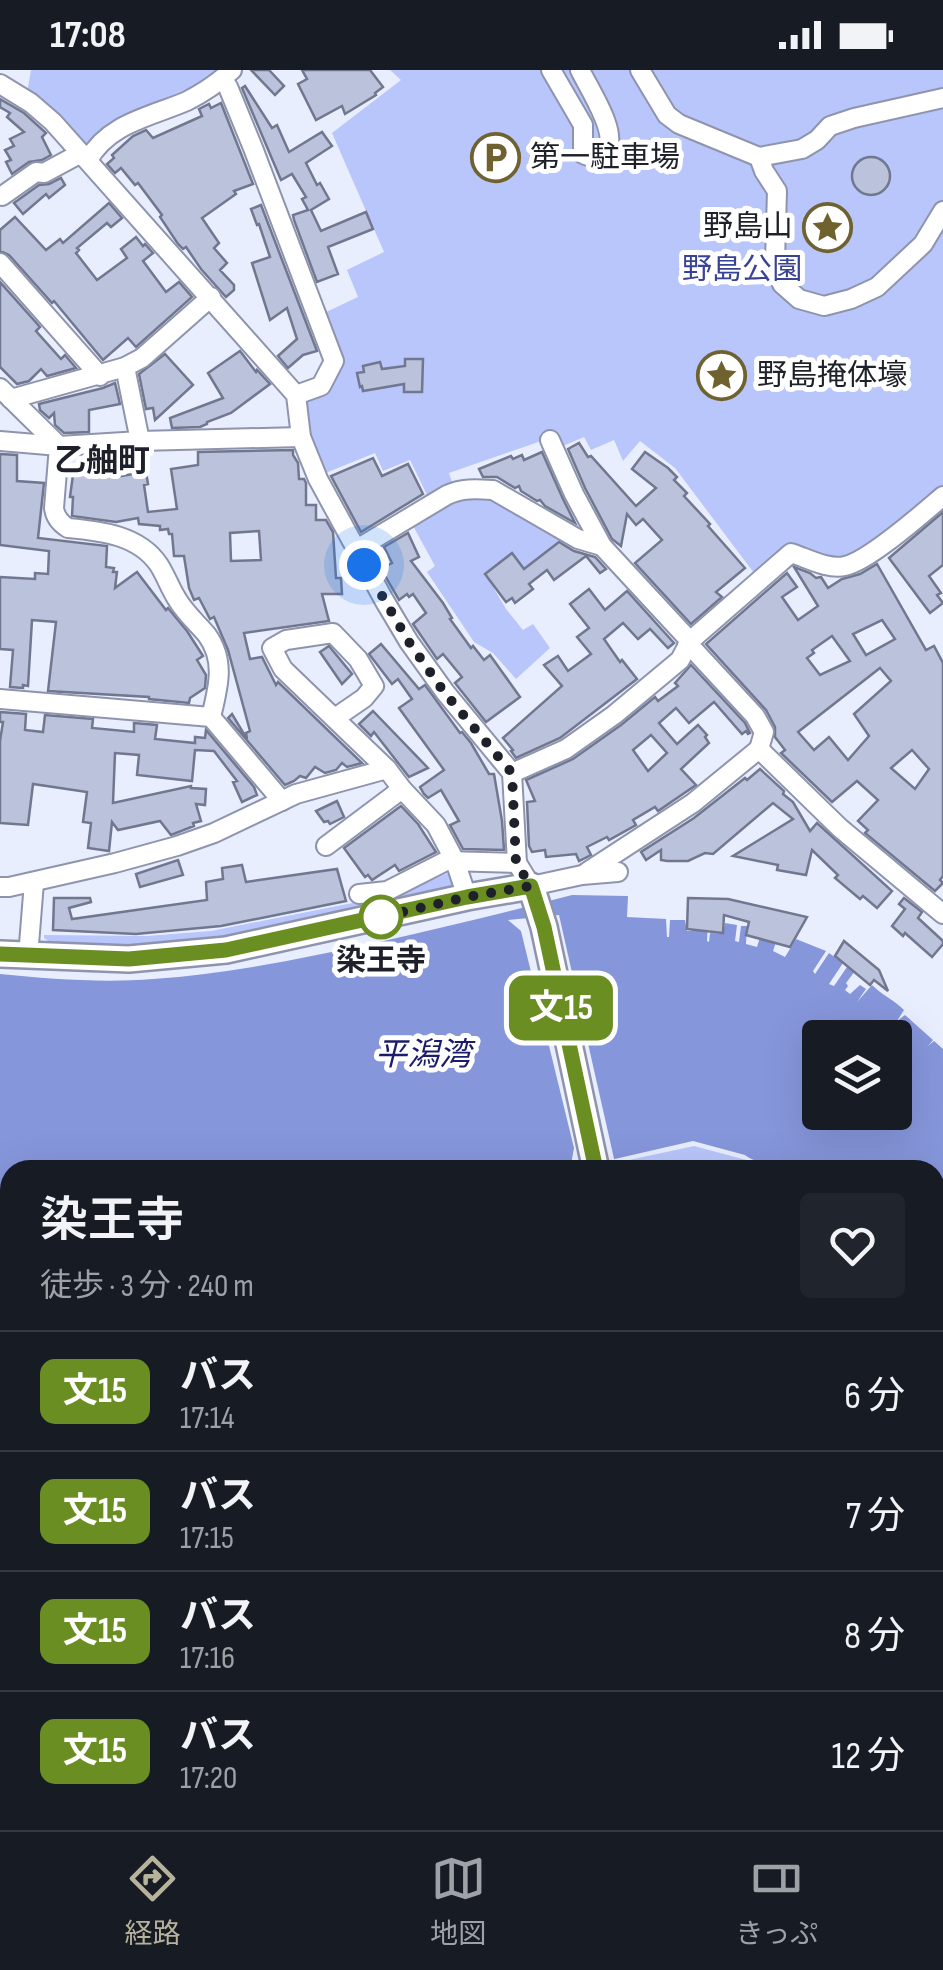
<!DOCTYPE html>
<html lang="ja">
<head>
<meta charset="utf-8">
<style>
	:root { --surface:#171b24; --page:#20242c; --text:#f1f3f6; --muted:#9ea1a6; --line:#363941; --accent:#b7b29c }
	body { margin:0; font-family:"Sofia Sans Condensed","Noto Sans JP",sans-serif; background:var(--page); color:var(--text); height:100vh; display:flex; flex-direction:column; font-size:38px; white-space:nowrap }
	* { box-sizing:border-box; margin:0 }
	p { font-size:32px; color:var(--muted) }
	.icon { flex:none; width:55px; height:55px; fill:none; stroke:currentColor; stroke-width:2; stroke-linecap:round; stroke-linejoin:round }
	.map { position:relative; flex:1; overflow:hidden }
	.sheet { position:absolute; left:0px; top:1090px; width:945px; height:670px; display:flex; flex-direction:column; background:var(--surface); border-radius:30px 30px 0 0; box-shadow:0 10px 40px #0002 }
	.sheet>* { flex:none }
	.badge { padding:0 20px; border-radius:15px; font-size:35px; line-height:65px }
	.tools { position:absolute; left:802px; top:950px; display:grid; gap:20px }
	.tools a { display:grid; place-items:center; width:110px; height:110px; border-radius:10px; background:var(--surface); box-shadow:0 10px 40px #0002; font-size:50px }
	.you { position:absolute; width:50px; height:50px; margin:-25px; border:8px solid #fff; border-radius:50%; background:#1a73e8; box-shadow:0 0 0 15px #1a73e833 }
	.map>.badge { position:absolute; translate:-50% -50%; box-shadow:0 0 0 5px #fff }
	.round { display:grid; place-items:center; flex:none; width:105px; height:105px; border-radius:10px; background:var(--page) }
	.head { display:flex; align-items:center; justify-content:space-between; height:170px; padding:0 40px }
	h1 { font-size:48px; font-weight:600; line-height:75px }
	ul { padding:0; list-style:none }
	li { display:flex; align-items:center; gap:30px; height:120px; padding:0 40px; border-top:2px solid var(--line) }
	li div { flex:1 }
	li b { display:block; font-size:38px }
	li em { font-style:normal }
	li .badge { min-width:110px; font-weight:700; text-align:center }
	.status { display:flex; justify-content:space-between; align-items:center; height:70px; padding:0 50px; background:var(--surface); direction:ltr }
	.status svg { height:28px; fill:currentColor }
	.tab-bar { display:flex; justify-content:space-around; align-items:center; height:140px; border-top:2px solid var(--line); background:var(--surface); font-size:28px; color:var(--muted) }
	.tab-bar a { display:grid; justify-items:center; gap:5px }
	.tab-bar .active { color:var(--accent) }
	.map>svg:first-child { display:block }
</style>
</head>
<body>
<div class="status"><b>17:08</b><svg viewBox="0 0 49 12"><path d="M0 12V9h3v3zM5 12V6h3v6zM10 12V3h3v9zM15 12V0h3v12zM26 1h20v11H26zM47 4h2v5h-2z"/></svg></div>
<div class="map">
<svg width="943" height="1760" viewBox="0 0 943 1760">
	<rect width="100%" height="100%" fill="#e9eefe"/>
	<g fill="#dce3fe">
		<polygon points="935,1446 943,1458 943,1760 808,1760 810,1750 935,1750"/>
		<polygon points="175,1750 564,1750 565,1760 172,1760"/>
	</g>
	<g fill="#b8c6fb">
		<polygon points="31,0 217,0 201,13 123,46 85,74 27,23"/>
		<polygon points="390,0 943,0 943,420 846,491 820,491 793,479 757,507 675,398 640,371 623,391 614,370 591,380 584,367 556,379 547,369 449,403 453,415 429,429 410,390 383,401 375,383 323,404 307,365 305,328 339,288 322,244 358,227 347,200 384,182 332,63 401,10"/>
		<polygon points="488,424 564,468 538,488 527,502 512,483 485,503 506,539 523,560 533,554 550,578 516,609 493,583 474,572 427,502 435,496 412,454 454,426"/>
		<polygon points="448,803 454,822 246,867 154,879 61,880 44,868 44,865 147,866 211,861 403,823"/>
		<polygon points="694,1076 750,1091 750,1100 619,1100 615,1093"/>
		<polygon points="375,1750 427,1750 444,1760 369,1760"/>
		<polygon points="694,1750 790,1750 809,1756 808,1760 688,1760"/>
		<polygon points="856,1750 900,1750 936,1760 853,1760"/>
	</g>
	<g fill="#8696db" fill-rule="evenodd">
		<path d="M572 825 628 826 627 847 666 849 667 867H669L670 850H685L687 861 696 860 708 852 707 871 709 872 710 863 723 864 725 853 737 855 735 871 739 872 741 856H747L746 874 757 877 762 861 779 863 773 881 785 887 796 869 826 881 813 901 815 904 829 883 843 893 829 914 834 916 847 897 855 901 846 913 848 916 845 920 850 924 860 915 866 919 857 932 872 915C882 925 894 930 904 940L897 951 905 945 933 970 928 976 934 971 943 979V1246L935 1240V1100H778C769 1091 754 1093 745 1085L693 1071 567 1100H10V1354L0 1356V904C50 909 103 913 153 909 229 904 304 888 379 872 444 857 508 842 572 825ZM820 968H895V1042H820Z"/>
		<polygon points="40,1750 146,1750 143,1760 37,1760"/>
	</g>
	<polygon fill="#e9eefe" points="559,845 615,1093 587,1100 570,1100 574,1078 521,861 508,850"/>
	<g fill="#bbc2dc" stroke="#71778f" stroke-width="2.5" fill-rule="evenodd">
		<polygon points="251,0 269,0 284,16 275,25"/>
		<polygon points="302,0 370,0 383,17 375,23 376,25 345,44 342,36 316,50 298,14 307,9"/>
		<polygon points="245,16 272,58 277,55 289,82 322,62 332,76 306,93 317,115 320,113 329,129 311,140 321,161 366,142 373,159 328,177 338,204 317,212 294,150 293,145 308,140 302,129 306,127 292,104 281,110 242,18"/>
		<polygon points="0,29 24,43 46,63 42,67 51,85 42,90 29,92 12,104 6,92 11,90 5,80 14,76 10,69 24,62 7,47 10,43 0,37"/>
		<polygon points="221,33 253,114 234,121 236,124 202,148 219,173 214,178 227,193 220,200 234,215 234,220 226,227 201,199 186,177 183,179 178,174 160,147 162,145 138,113 135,115 121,98 115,103 107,94 114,88 112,85 133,66 146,60 153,68 202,46 199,39 209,34 211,38"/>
		<circle cx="871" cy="106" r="19"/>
		<polygon points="61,108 65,115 49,128 46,124 23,144 14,133 39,115 49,114"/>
		<polygon points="109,133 122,148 111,157 107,153 77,178 79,180 76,183 97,210 127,188 121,179 136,167 143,176 145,174 153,183 143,191 166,222 179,212 192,227 136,277 128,268 103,290 54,231 52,233 9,185 0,181 0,160 15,147 46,180 60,169 63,173"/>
		<polygon points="261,135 317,281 303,285 288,298 278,286 297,269 287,238 270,250 252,193 270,187 259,154 257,155 251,139"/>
		<polygon points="0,212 40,257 36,261 61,289 65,285 76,298 47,306 41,299 29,311 17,314 0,297"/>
		<polygon points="240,281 256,302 257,300 270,314 231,343 207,352 207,354 200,357 172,358 170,348 223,328 208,303"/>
		<polygon points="165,284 193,315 155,350 153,338 146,339 139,304"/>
		<polygon points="405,289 423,289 422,322 404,322 404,314 363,321 362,316 360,317 357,303 364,302 363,296 380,292 382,299 405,296"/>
		<polygon points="115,313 120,334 89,340 89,362 64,363 55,355 54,343 49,348 40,340 39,334 103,318"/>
		<polygon points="579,373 588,387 591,386 636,436 656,418 632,399 645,382 668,398 677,407 674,410 687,423 684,426 710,454 708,456 745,498 716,522 722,527 691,554 635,493 662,470 643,449 636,455 627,444 621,476 612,469 585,418 568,379"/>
		<path d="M293 380V385L298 393 299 409H304L306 413V435H316V450H326L333 462 336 508H341L342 524H322L329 551 244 563 250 589 262 587 276 615 278 612 362 693 347 697 342 693 336 700 325 703 315 697 306 708 300 706 294 711 285 715 228 648 232 644 247 669 246 663 250 661 228 580 214 547 210 549 199 528 194 530 189 518 184 486H174L172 464H169L168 459 160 460V456L139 454 138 448 116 452 72 446 73 427H70L74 397 121 401V406L146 402 148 414 144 415 148 442 177 439 171 399 198 395V382ZM259 461 261 490 231 491 230 463Z"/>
		<polygon points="542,382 563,429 575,453 545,436 540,430 537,431 521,421 519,416 515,418 497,407 483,407 479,399 511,386 513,389 522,385 524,390"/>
		<polygon points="0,384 17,385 17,411 44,413 38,468 107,476 106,497 114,498 113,502 117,502 115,518 137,502 166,540 168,538 187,561 203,586 197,590 206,605 205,618 190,628 189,633 149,629 149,627 48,621 56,552 32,550 28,616 23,615 23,618 10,617 13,580 0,579 0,507 35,509 35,503 48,504 49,481 0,475"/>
		<polygon points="373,388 382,406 408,394 423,424 361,462 331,406"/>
		<polygon points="943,442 943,495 929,506 941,523 937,525 943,533 930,543 889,488"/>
		<polygon points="408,463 419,487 411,491 443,533 452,548 450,549 471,578 473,576 484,590 490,585 520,627 486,652 455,613 462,607 443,584 437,589 413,554 426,543 413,524 409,527 407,524 399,530 381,499 392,493 384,477"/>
		<polygon points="559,472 574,481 595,487 606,499 600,503 586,486 554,510 547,500 529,514 533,519 515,533 512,528 506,532 485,504 512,483 524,499"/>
		<path d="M877 494 926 580 934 576 943 593V806L940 810 943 813 935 821 865 763 868 760 858 751 878 730 857 711 832 732 781 683 785 680 775 667V657L766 640 706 574 787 503 797 517 782 527 798 550 818 536 794 497 810 503 816 508 821 507 828 518 842 509 860 504ZM882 550 895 569 866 585 853 564ZM832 566 850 591 820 605 807 588 814 583 812 580ZM880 598 891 611 854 644 869 666 848 690 829 667 814 680 798 662ZM912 680 929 699 915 719 891 698Z"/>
		<polygon points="589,519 605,540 627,521 674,573 668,578 650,559 638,569 623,553 604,569 620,592 622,590 637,609 560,668 516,688 511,681 513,680 503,668 562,616 544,595 558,586 568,601 591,584 577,567 589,558 570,534"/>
		<polygon points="381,574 419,619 425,615 460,663 462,662 471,673 489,704 494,704 502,751 504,780 463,779 450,755 459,751 441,720 428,728 424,724 420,717 444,700 399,638 412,629 398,609 392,614 369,584"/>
		<polygon points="329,576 352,604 342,614 320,582"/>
		<path d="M691 595 745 653 750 663 748 664 746 661 742 664 714 632 689 653 676 638 659 653 677 674 698 655 707 665 705 667 709 673 681 699 696 715 658 741 655 737 633 750 636 755 609 770 607 767 587 777 591 785 579 791 576 784 546 787 545 780 532 782 529 776 527 732 535 731 526 710 573 689 621 655 655 627 658 631 678 616 675 613ZM651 665 667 683 648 701 633 680Z"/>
		<polygon points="373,641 428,698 409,707 374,662 371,666 359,654"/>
		<polygon points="0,642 26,644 25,660 43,662 45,645 93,649 92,658 134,662 134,653 157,655 155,669 195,673 195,667 205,668 206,660 254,717 257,725 242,732 233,712 237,711 214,681 195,680 192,711 137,705 139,685 115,683 113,733 191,716 191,718 206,719 205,735 196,734 201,751 193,753 194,756 171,765 160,751 118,760 112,752 109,781 88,778 91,753 83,752 87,722 33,714 28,755 0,753 0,671 3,652 0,652"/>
		<polygon points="760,699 784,721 783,724 793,732 810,761 817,753 892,821 877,838 863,826 860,829 835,808 838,805 812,780 806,805 777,800 778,795 733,786 793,749 773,733 713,784 705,783 688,791 667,791 661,790 661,780 646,790 641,782 694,748 745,708 747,710"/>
		<polygon points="337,731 344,747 330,754 328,751 324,752 316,741"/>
		<polygon points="401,736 418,754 436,782 399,801 395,795 372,810 368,805 365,807 344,778"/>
		<polygon points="178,790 183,805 140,817 136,804"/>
		<polygon points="242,795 246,812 337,799 346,831 221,856 136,864 53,860 54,828 90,828 91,832 69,838 72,849 207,830 206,812 223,809 222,798"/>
		<polygon points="688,828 728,829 807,847 790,877 746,865 749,852 724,845 723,863 687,859"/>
		<polygon points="904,828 922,842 918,848 943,871 943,874 932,887 905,863 903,866 892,856 905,839 899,834"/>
		<polygon points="844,871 879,900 888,921 874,910 870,915 835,886"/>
	</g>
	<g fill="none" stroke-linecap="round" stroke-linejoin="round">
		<defs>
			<g id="street">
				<path d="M551 0 583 55V84C591 88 598 89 605 81 621 66 588 17 580 0"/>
				<polyline points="640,0 667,45 679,54 759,87 802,79 817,70 830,56 854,48 943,28"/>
				<polyline points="222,9 228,17 253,78 334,291 321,316 296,325"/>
				<polyline points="0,14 31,33 53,52 296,325 301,367 318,409 384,530 409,572 445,622 512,703 517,793 531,816 582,805 618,802"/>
				<polyline points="759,87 764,101 777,121 775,191 782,214 799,229 824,236 851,229 877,217 923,174 943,141"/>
				<path d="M88 90C109 53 150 47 187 31 203 23 219 12 232 0"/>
				<polyline points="2,126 36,102 44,103 81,83"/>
				<polyline points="0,193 100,306"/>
				<polyline points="125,297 140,371"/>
				<path d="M0 318 59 376 54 438C55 447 60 453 68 458 101 461 139 465 159 495 166 506 170 518 177 529 185 543 197 553 207 565 226 591 218 618 211 647L282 731"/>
				<polyline points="11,329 125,297 142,288 211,227"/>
				<polyline points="550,370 574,424 602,476 690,571"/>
				<polyline points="0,371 59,376 140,371 301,367"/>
				<path d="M357 479 447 425C462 418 476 419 493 420L578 469 602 476"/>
				<polyline points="687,576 694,580 755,646 764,662 759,679"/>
				<polyline points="0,629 211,647"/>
				<polyline points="335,648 364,628 374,616 358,589 333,563 286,570 272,578 283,599 387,699 402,719 436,755 455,791 467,827"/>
				<path d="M512 703 566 679 614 645 680 590 690 571 791 483C807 488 828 500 845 496 869 491 923 443 943 426"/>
				<polyline points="326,776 402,719"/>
				<polyline points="587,802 693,733 759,679 840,758 943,844"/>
				<polyline points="0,817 9,817 115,793 177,776 214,763 296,724 387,699"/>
				<polyline points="359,824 387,821 446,791 517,793"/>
				<polyline points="28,887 34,812"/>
				<polyline points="577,1750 579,1760"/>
				<polyline points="22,1760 25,1750"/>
			</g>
			<g id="secondary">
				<polyline points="0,884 129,889 226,880 467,827 531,816 544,857 596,1100"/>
				<polyline points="935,1262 943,1268"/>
				<polyline points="0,1387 10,1385"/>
				<polyline points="157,1760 160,1750"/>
				<polyline points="672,1760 673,1750"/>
			</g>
		</defs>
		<use href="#street" stroke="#8e94ad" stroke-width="22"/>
		<use href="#secondary" stroke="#8e94ad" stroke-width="30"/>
		<use href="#street" stroke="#fff" stroke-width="18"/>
		<use href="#secondary" stroke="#fff" stroke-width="25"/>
	</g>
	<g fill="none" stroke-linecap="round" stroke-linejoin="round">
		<defs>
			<polyline id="line" points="0,884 129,889 226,880 467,827 531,816 544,857 596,1100"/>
		</defs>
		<use href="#line" stroke="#fff" stroke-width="22"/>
		<use href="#line" stroke="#6b8e23" stroke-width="15"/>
		<polyline stroke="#1e202a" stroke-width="10" stroke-dasharray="0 18" points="364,495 409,572 444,622 512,703 516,793 531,816 467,827 381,847"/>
	</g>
	<defs>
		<symbol id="parking-ring" viewBox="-11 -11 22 22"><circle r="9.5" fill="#fff" stroke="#70622f" stroke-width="1.5"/><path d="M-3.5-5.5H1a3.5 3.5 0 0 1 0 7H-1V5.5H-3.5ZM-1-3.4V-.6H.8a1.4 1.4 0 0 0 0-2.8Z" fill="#70622f"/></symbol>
		<symbol id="sight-ring" viewBox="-11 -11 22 22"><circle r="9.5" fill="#fff" stroke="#70622f" stroke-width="1.5"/><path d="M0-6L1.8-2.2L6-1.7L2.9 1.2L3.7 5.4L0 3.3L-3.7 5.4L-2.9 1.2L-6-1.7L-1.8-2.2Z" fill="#70622f"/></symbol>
	</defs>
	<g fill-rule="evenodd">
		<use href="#parking-ring" x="468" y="60" width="55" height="55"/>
		<use href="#sight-ring" x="800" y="130" width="55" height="55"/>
		<use href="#sight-ring" x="694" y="278" width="55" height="55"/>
	</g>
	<circle fill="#fff" stroke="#6b8e23" stroke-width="5" cx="381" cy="847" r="20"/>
	<g text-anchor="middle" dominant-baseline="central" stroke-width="10" stroke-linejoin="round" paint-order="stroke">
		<g font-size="30" fill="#1e202a" stroke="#fff" text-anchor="start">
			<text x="530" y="88">第一駐車場</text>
			<text x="793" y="157" text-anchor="end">野島山</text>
			<text x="757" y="306">野島掩体壕</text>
		</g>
		<g font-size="30" fill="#394395" stroke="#fff">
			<text x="742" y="200">野島公園</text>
		</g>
		<g font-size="30" font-weight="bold" fill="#1e202a" stroke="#fff">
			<text x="381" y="891">染王寺</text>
		</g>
		<g font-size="32" font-weight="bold" fill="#1e202a" stroke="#fff">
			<text x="102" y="391">乙舳町</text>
		</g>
		<g font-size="32" font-style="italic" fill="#1b1c6b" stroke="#fff">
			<text x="423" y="985">平潟湾</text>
		</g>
	</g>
</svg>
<div class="tools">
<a><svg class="icon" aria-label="layers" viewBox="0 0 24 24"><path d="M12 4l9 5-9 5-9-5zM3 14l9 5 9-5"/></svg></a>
</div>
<div class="you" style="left:364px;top:495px"></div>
<b class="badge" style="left:561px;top:938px;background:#6b8e23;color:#fff">文15</b>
<section class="sheet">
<div class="head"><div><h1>染王寺</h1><p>徒歩 · 3 分 · 240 m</p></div><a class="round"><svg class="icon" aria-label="heart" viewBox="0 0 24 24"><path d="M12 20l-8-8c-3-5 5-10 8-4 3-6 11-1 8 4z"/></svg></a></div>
<ul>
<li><span class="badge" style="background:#6b8e23;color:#fff">文15</span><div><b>バス</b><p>17:14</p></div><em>6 分</em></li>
<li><span class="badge" style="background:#6b8e23;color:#fff">文15</span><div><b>バス</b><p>17:15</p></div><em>7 分</em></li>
<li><span class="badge" style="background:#6b8e23;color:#fff">文15</span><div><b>バス</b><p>17:16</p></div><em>8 分</em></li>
<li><span class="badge" style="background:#6b8e23;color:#fff">文15</span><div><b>バス</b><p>17:20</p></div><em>12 分</em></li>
</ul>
</section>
</div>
<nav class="tab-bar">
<a class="active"><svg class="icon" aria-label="directions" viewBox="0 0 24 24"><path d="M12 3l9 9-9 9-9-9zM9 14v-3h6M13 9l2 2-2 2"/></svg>経路</a>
<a><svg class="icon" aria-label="map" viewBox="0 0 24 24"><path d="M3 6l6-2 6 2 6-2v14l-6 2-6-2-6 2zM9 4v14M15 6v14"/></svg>地図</a>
<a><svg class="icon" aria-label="tickets" viewBox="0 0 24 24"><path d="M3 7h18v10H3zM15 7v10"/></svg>きっぷ</a>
</nav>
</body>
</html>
